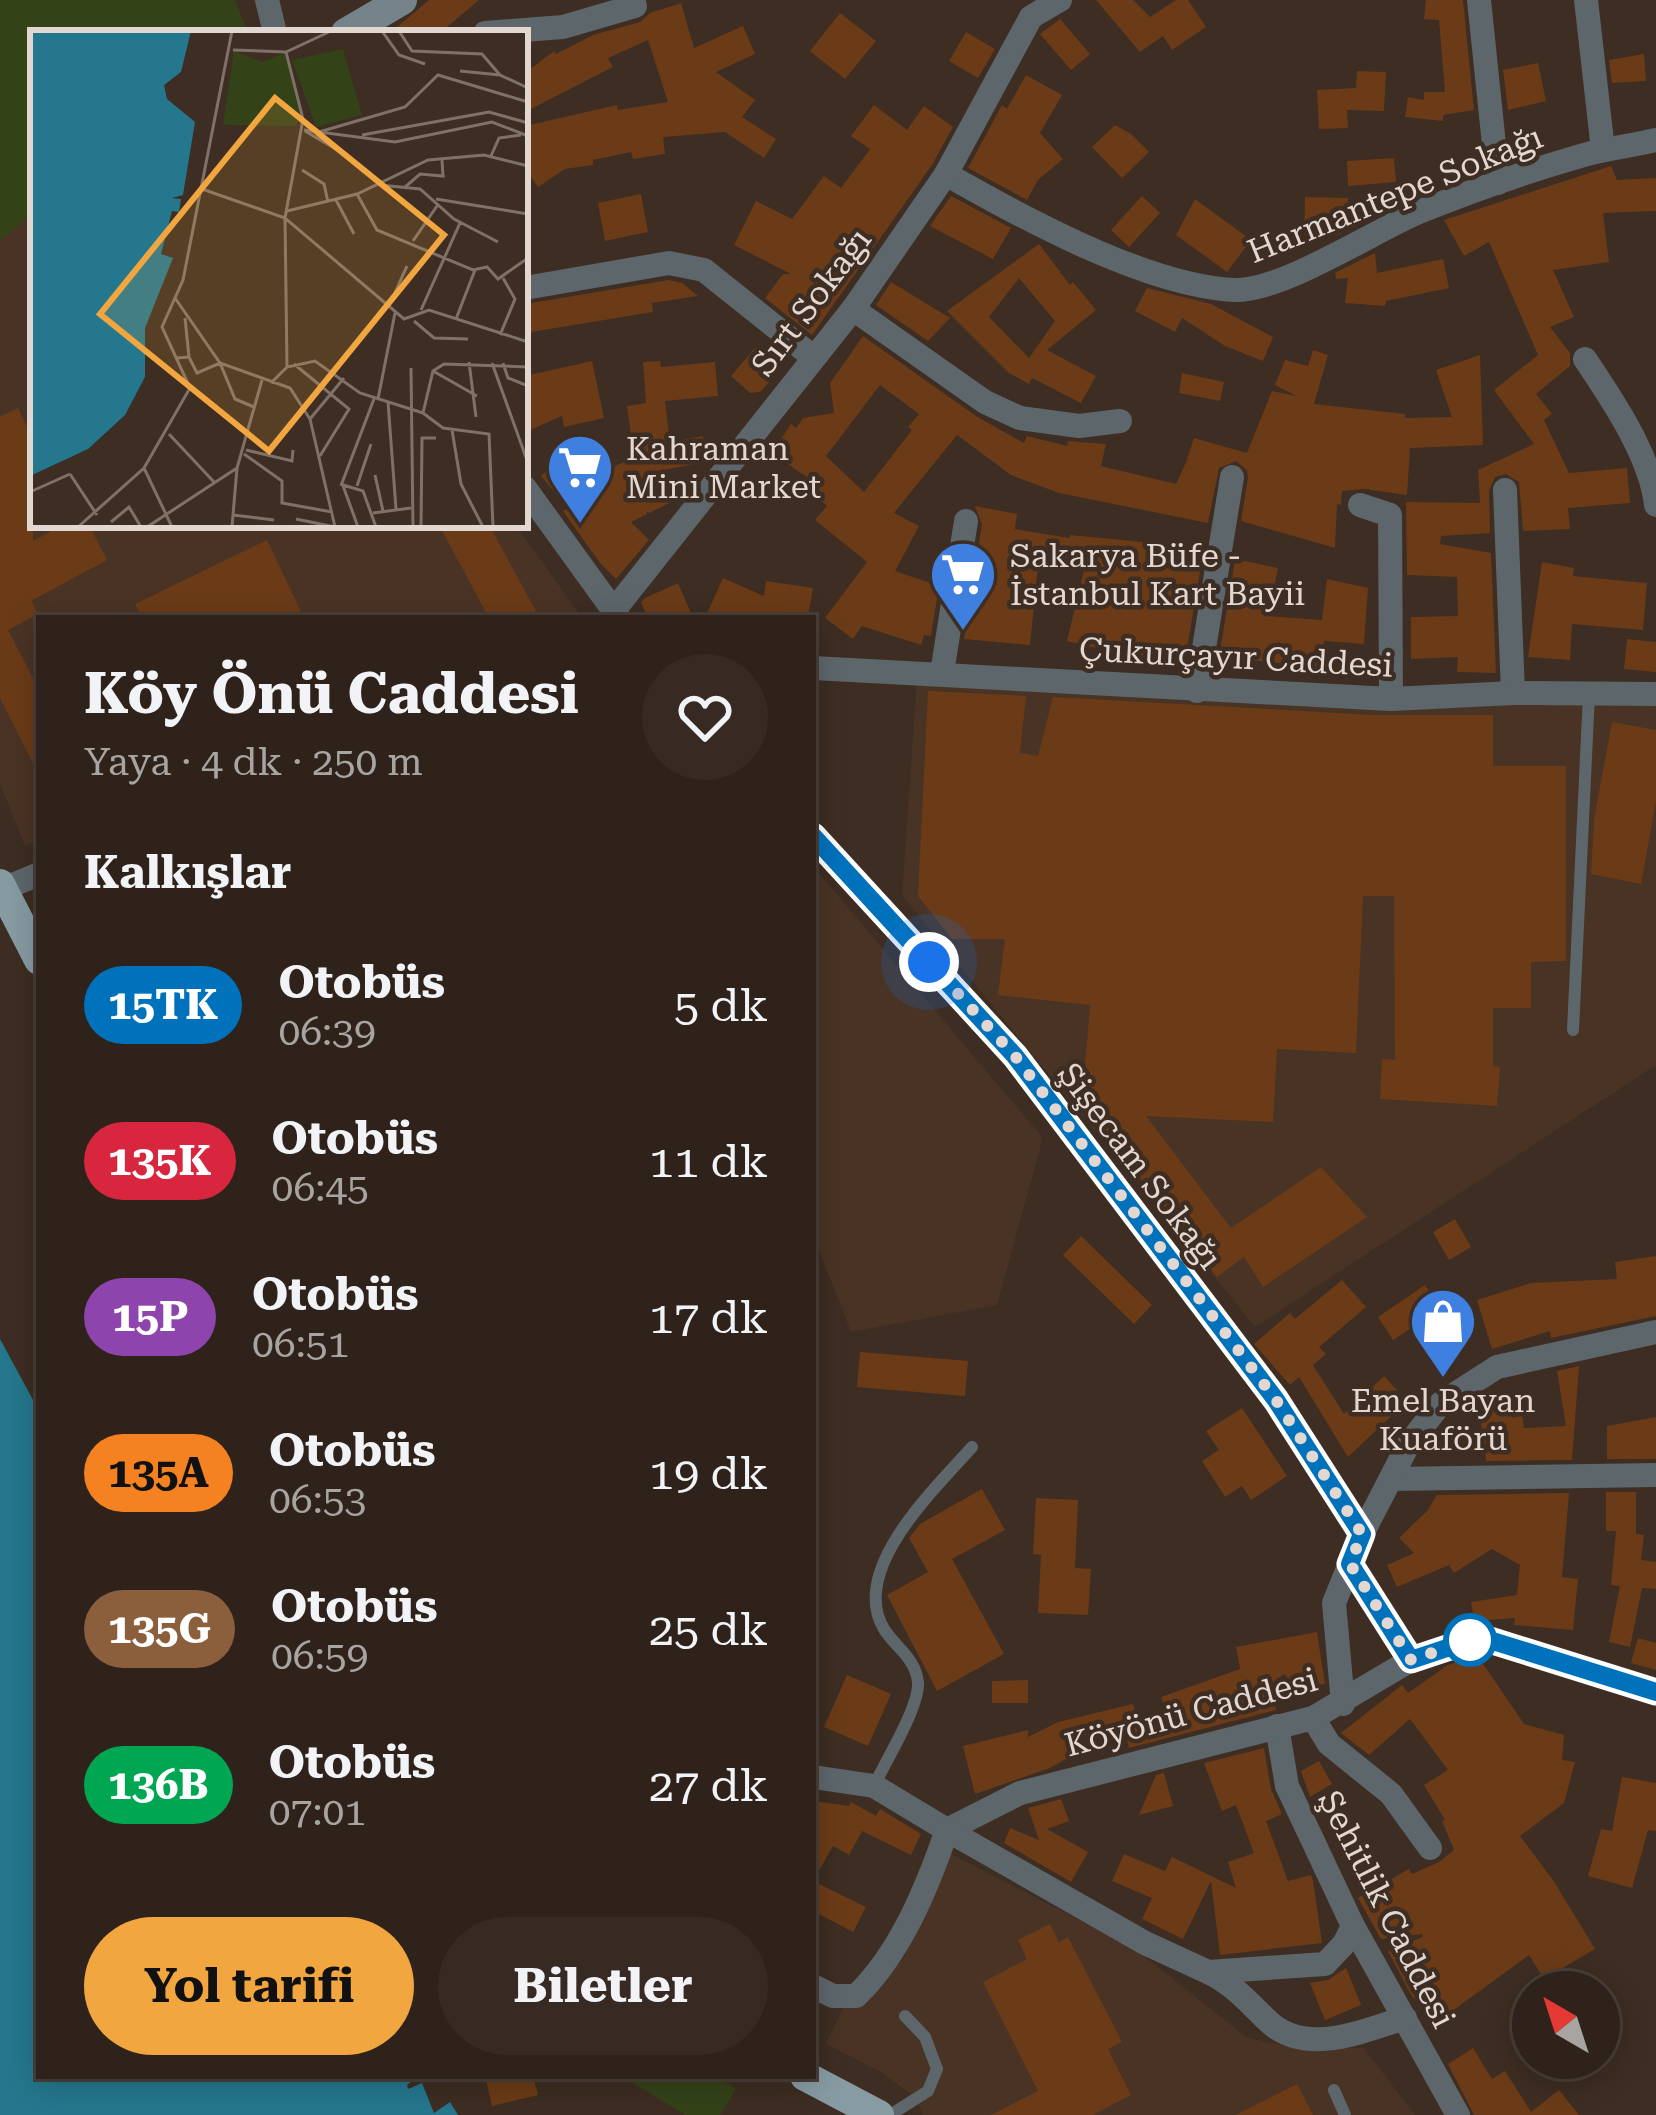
<!DOCTYPE html>
<html lang="tr">
<head>
<meta charset="utf-8">
<style>
	:root { --surface:#2e221a; --page:#362a23; --text:#f1f3f6; --muted:#a7a4a2; --line:#493f39; --accent:#f1a640 }
	body { margin:0; font-family:"Roboto Serif",serif; background:var(--page); color:var(--text); height:100vh; display:flex; flex-direction:column; font-size:45px; white-space:nowrap }
	* { box-sizing:border-box; margin:0 }
	p { font-size:39px; color:var(--muted) }
	.icon { flex:none; width:66px; height:66px; fill:none; stroke:currentColor; stroke-width:2; stroke-linecap:round; stroke-linejoin:round }
	.map { position:relative; flex:1; overflow:hidden }
	.panel { position:absolute; left:36px; top:615px; width:780px; height:1464px; display:flex; flex-direction:column; background:var(--surface); border-radius:0px; box-shadow:0 6px 30px #0003,0 0 0 3px var(--line) }
	.panel>* { flex:none }
	.badge { padding:0 24px; border-radius:39px; font-size:42px; line-height:78px }
	.needle { width:78px; rotate:321deg }
	.tools { position:absolute; left:1512px; top:1971px; display:grid; gap:24px }
	.tools a { display:grid; place-items:center; width:108px; height:108px; border-radius:50%; background:var(--surface); box-shadow:0 6px 30px #0003,0 0 0 3px var(--line); font-size:60px }
	.you { position:absolute; width:60px; height:60px; margin:-30px; border:9px solid #fff; border-radius:50%; background:#1a73e8; box-shadow:0 0 0 18px #1a73e833 }
	.map>.badge { position:absolute; translate:-50% -50%; box-shadow:0 0 0 6px #fff }
	h2 { padding:0 48px; font-size:45px; line-height:108px }
	.round { display:grid; place-items:center; flex:none; width:126px; height:126px; border-radius:63px; background:var(--page) }
	.headline { display:flex; align-items:center; justify-content:space-between; height:204px; padding:0 48px }
	h1 { font-size:57px; font-weight:700; line-height:90px }
	.cta { display:flex; gap:24px; margin-top:auto; padding:24px 48px }
	.cta a { flex:1; height:138px; border-radius:72px; background:var(--accent); color:#111; font-size:48px; font-weight:700; line-height:138px; text-align:center }
	.cta a+a { background:var(--page); color:var(--text) }
	ul { padding:0; list-style:none }
	li { display:flex; align-items:center; gap:36px; height:156px; padding:0 48px }
	li div { flex:1 }
	li b { display:block; font-size:45px }
	li em { font-style:normal }
	li .badge { min-width:132px; font-weight:700; text-align:center }
	.map>svg:first-child { display:block }
</style>
</head>
<body>
<div class="map">
<svg width="1656" height="2115" viewBox="0 0 1656 2115">
	<rect width="100%" height="100%" fill="#3d2d22"/>
	<g fill="#493324">
		<polygon points="33,214 33,525 515,525 583,618 39,618 39,840 25,846 0,784 0,240"/>
		<polygon points="917,678 1656,704 1656,1065 1255,1327 902,895"/>
		<polygon points="813,866 1043,1138 997,1305 851,1332 813,1235"/>
		<polygon points="951,1854 1134,1948 1246,2037 1294,2048 1364,2048 1415,2115 923,2115 914,2096 879,2071 826,2044 849,1995 863,1991 902,1961"/>
	</g>
	<g fill="#344218">
		<polygon points="0,0 235,0 248,33 33,33 33,214 0,240"/>
		<polygon points="633,2076 715,2076 736,2089 720,2115 685,2115 630,2081"/>
	</g>
	<polygon fill="#25778d" points="0,1339 39,1411 39,2076 419,2076 407,2085 408,2089 422,2083 434,2113 450,2102 458,2115 0,2115"/>
	<g fill="#6b3b17" fill-rule="evenodd">
		<polygon points="429,0 479,0 440,33 390,33"/>
		<polygon points="1096,0 1133,0 1150,17 1176,0 1188,0 1206,27 1172,50 1163,36 1140,52"/>
		<polygon points="1426,0 1463,0 1474,110 1443,115 1443,121 1405,117 1408,97 1424,100 1424,92 1445,92 1439,20 1424,19"/>
		<polygon points="681,3 694,48 743,26 755,54 716,72 755,100 742,117 776,139 764,158 725,132 663,137 665,154 633,159 631,152 593,160 593,165 565,169 538,187 525,168 525,126 617,105 618,110 668,102 648,40 608,58 613,67 525,112 525,73 554,51 556,54 593,35 640,22 650,13"/>
		<polygon points="840,13 876,41 845,79 810,51"/>
		<polygon points="1060,19 1090,54 1071,70 1040,34"/>
		<polygon points="966,32 995,49 978,78 949,61"/>
		<polygon points="1644,54 1646,81 1612,83 1609,60"/>
		<polygon points="1538,63 1546,101 1508,110 1503,70"/>
		<polygon points="1357,71 1386,72 1384,111 1347,110 1348,128 1319,129 1317,90 1356,88"/>
		<polygon points="1026,75 1062,95 1040,133 1063,159 1038,180 1027,200 968,168 1002,105 1007,109"/>
		<polygon points="874,105 907,130 924,106 953,127 932,165 812,335 765,298 783,274 791,274 734,245 756,201 792,219 824,176 841,188 870,149 851,136"/>
		<polygon points="1115,125 1131,134 1149,152 1122,178 1092,147"/>
		<polygon points="1394,158 1396,182 1348,186 1347,161"/>
		<polygon points="1611,166 1617,180 1656,178 1656,211 1603,213 1609,262 1553,270 1574,317 1550,327 1570,353 1570,366 1536,394 1552,414 1544,420 1569,473 1627,468 1630,503 1568,508 1570,529 1523,531 1519,482 1506,474 1495,477 1489,491 1490,533 1441,536 1440,544 1491,553 1496,673 1457,672 1458,657 1411,659 1411,617 1458,616 1457,577 1407,575 1406,502 1480,503 1478,470 1534,444 1494,390 1538,355 1489,242 1464,256 1444,220"/>
		<polygon points="641,194 648,232 605,241 598,203"/>
		<polygon points="951,196 1011,228 993,259 930,226"/>
		<polygon points="1142,196 1160,213 1129,247 1111,230"/>
		<polygon points="1305,197 1348,198 1347,230 1336,236 1304,235"/>
		<polygon points="1195,199 1251,240 1227,272 1176,235"/>
		<path d="M1039 244 1070 285 1073 282 1096 310 1047 350 1096 376 1081 403 1032 378 1029 384 1009 373 947 311ZM1019 278 1055 321 1029 358 989 317Z"/>
		<polygon points="1375,253 1377,273 1443,259 1449,288 1386,301 1385,306 1345,303 1348,278 1336,279 1335,273"/>
		<polygon points="669,280 682,283 698,296 652,303 653,312 525,333 525,304"/>
		<polygon points="891,282 950,318 928,341 876,305"/>
		<polygon points="1147,288 1211,304 1273,337 1263,361 1225,346 1182,318 1175,332 1135,311"/>
		<path d="M863 336 976 416 1024 443 1027 436 1067 446 1068 441 1106 444 1101 466 1176 484 1187 460H1190L1187 459 1194 438 1247 453 1272 391 1296 396 1275 385 1285 360 1308 366 1313 350 1328 355 1314 404 1405 414V418L1452 417 1436 370 1480 355 1483 445 1410 448 1407 495 1364 489 1342 491 1341 505 1337 504 1335 548 1241 521 1248 478 1247 470 1236 461 1219 468 1208 523 1059 493 1011 475 957 435 894 513 919 526 895 571 939 586 931 636 924 635 921 645 862 626 853 639 825 618 867 562 815 520 827 506 808 488 814 482 772 453 791 424 796 428 803 418 834 413 830 383ZM880 385 919 414 908 427 912 430 864 492 826 456Z"/>
		<polygon points="755,348 780,370 760,392 750,393 731,376"/>
		<polygon points="592,361 604,418 564,427 562,416 525,432 525,376"/>
		<polygon points="660,361 661,367 715,362 718,396 665,401 670,442 703,436 707,462 663,470 678,499 649,513 646,511 647,514 631,522 649,540 616,579 600,563 563,511 568,508 541,476 569,452 591,478 634,457 627,406 646,403 643,362"/>
		<polygon points="1182,373 1224,382 1220,401 1179,393"/>
		<polygon points="18,408 33,439 33,541 63,525 89,525 107,560 31,601 38,614 8,630 39,690 39,775 0,698 0,417"/>
		<polygon points="975,506 1017,514 1015,529 1069,538 1070,535 1204,548 1184,666 1129,663 1130,656 1067,641 1084,570 1038,565 1030,645 964,639 982,524"/>
		<polygon points="439,525 489,525 536,611 523,618 489,618"/>
		<polygon points="267,540 304,618 142,618 135,604"/>
		<polygon points="1235,559 1278,568 1268,616 1322,620 1327,579 1368,588 1364,644 1324,641 1321,667 1237,659 1236,666 1218,664"/>
		<polygon points="1542,562 1574,568 1573,576 1647,583 1643,630 1572,624 1570,660 1528,657"/>
		<polygon points="723,578 764,596 766,581 813,588 808,616 813,618 705,618"/>
		<polygon points="678,583 693,618 648,618 641,602 645,598"/>
		<polygon points="1627,639 1656,642 1656,672 1624,669"/>
		<polygon points="928,691 1026,696 1020,753 1038,756 1053,697 1373,715 1493,715 1493,766 1566,766 1566,961 1531,962 1531,1008 1493,1008 1493,1066 1500,1067 1497,1106 1380,1099 1382,1059 1395,1060 1394,896 1363,896 1356,1053 1277,1049 1273,1122 1146,1116 1231,1228 1321,1167 1367,1217 1263,1287 1244,1257 1217,1277 1082,1104 1090,1005 998,995 1005,939 952,939 918,896"/>
		<polygon points="1612,722 1656,730 1656,801 1641,884 1591,874 1594,820"/>
		<polygon points="1455,1219 1471,1247 1449,1260 1433,1232"/>
		<polygon points="1081,1236 1152,1305 1134,1324 1063,1255"/>
		<polygon points="1656,1256 1656,1316 1551,1338 1550,1331 1492,1349 1477,1300 1531,1283 1617,1279 1615,1262"/>
		<polygon points="1342,1280 1366,1307 1319,1347 1326,1354 1313,1365 1344,1414 1384,1376 1407,1401 1348,1457 1299,1377 1290,1385 1254,1344 1290,1313 1295,1319"/>
		<polygon points="1425,1285 1441,1309 1393,1340 1378,1317"/>
		<polygon points="860,1352 968,1361 965,1396 857,1387"/>
		<polygon points="1579,1366 1572,1460 1486,1461 1478,1399 1495,1391 1513,1418 1522,1414 1524,1428 1566,1426 1557,1371"/>
		<polygon points="1242,1408 1287,1476 1251,1500 1242,1486 1225,1497 1202,1461 1219,1450 1206,1431"/>
		<polygon points="1656,1417 1656,1459 1607,1459 1607,1426"/>
		<polygon points="982,1489 1005,1530 952,1559 1004,1654 937,1691 887,1595 928,1572 909,1538 920,1524"/>
		<polygon points="1606,1492 1636,1492 1636,1534 1644,1535 1641,1560 1656,1562 1656,1589 1642,1588 1630,1647 1609,1642 1620,1586 1611,1585 1616,1531 1606,1531"/>
		<polygon points="1569,1493 1562,1577 1578,1579 1573,1630 1514,1625 1515,1618 1474,1621 1471,1602 1517,1595 1520,1565 1492,1549 1454,1573 1449,1565 1397,1587 1387,1565 1414,1553 1399,1538 1428,1510 1437,1495"/>
		<polygon points="1036,1498 1078,1500 1075,1568 1091,1569 1088,1615 1038,1613 1041,1555 1033,1554"/>
		<polygon points="1317,1632 1325,1684 1297,1689 1284,1674 1274,1681 1281,1692 1272,1694 1276,1710 1129,1748 1123,1725 1066,1740 1073,1755 1050,1768 975,1794 963,1746 1028,1730 1028,1737 1058,1722 1133,1704 1138,1721 1133,1723 1167,1714 1161,1697 1240,1669 1236,1647"/>
		<polygon points="1638,1638 1656,1643 1656,1670 1631,1663"/>
		<polygon points="1477,1655 1524,1724 1564,1735 1562,1760 1575,1762 1564,1803 1520,1836 1555,1883 1595,1949 1544,1979 1529,1955 1433,2025 1410,1993 1388,1951 1423,1937 1422,1934 1381,1939 1358,1898 1409,1869 1412,1874 1439,1862 1454,1850 1442,1821 1445,1820 1424,1785 1448,1770 1410,1719 1369,1755 1341,1733 1402,1685 1408,1693 1448,1665"/>
		<polygon points="847,1675 891,1694 868,1746 824,1727"/>
		<polygon points="1028,1680 1028,1703 992,1703 992,1681"/>
		<polygon points="1264,1748 1271,1789 1282,1814 1266,1821 1288,1881 1311,1875 1313,1881 1322,1943 1220,1955 1211,1881 1183,1939 1142,1919 1152,1898 1112,1881 1124,1854 1165,1871 1172,1857 1236,1888 1228,1862 1254,1853 1236,1805 1222,1811 1204,1763"/>
		<polygon points="1319,1761 1332,1784 1310,1797 1301,1771"/>
		<polygon points="1164,1773 1173,1806 1139,1815 1156,1775"/>
		<polygon points="1622,1777 1656,1783 1656,1831 1648,1830 1632,1888 1588,1876 1601,1829 1612,1831"/>
		<polygon points="1061,1799 1069,1821 1047,1829 1088,1852 1071,1882 1004,1843 1010,1828 1039,1840 1028,1808"/>
		<polygon points="813,1801 849,1806 851,1802 876,1816 880,1809 921,1834 911,1855 862,1831 849,1855 833,1846 813,1881 866,1907 853,1932 813,1911"/>
		<polygon points="1050,1924 1059,1942 1068,1937 1122,2042 1108,2049 1131,2095 1093,2115 991,2115 1038,2091 983,1982 1027,1959 1018,1940"/>
		<polygon points="1346,1968 1361,2005 1325,2020 1310,1983 1328,1980"/>
		<polygon points="1473,2048 1492,2079 1505,2071 1531,2112 1559,2090 1579,2115 1474,2115 1448,2064"/>
		<polygon points="485,2076 533,2076 538,2095 492,2106"/>
		<polygon points="1297,2084 1313,2115 1236,2115"/>
	</g>
	<g fill="none" stroke-linecap="round" stroke-linejoin="round">
		<g stroke="#5d666b" stroke-width="12">
			<polyline points="1573,1030 1589,694"/>
			<path d="M874 1786C885 1762 919 1708 918 1683 916 1658 895 1647 884 1629 848 1569 937 1487 972 1447"/>
			<polyline points="1334,2090 1345,2115"/>
			<polyline points="890,2115 928,2091 937,2069 925,2037 905,2016"/>
		</g>
		<g stroke="#5d666b" stroke-width="24">
			<polyline points="267,0 275,33"/>
			<polyline points="1479,0 1498,183"/>
			<polyline points="1586,0 1603,150"/>
			<polyline points="485,33 563,27 635,6"/>
			<path d="M946 174C1021 217 1147 286 1234 290 1281 292 1372 232 1419 212 1473 190 1528 171 1584 155 1608 148 1632 146 1656 140"/>
			<polyline points="525,288 669,263 704,270 813,357"/>
			<polyline points="853,309 985,402 1020,418 1079,426 1120,421"/>
			<path d="M1585 359C1612 399 1651 457 1656 505"/>
			<polyline points="525,488 619,618"/>
			<polyline points="1505,490 1513,693"/>
			<polyline points="1360,505 1390,515 1391,699"/>
			<polyline points="615,609 853,309 946,174 1031,17 1060,0"/>
			<polyline points="813,668 1391,699 1513,693 1656,694"/>
			<polyline points="942,673 966,521"/>
			<polyline points="1197,691 1232,477"/>
			<polyline points="813,836 1015,1056 1276,1400 1362,1534"/>
			<polyline points="3,889 39,874"/>
			<polyline points="1391,1479 1656,1475"/>
			<polyline points="1350,1565 1411,1660"/>
			<polyline points="1343,1704 1334,1603 1362,1534 1408,1445 1441,1403 1497,1367 1656,1332"/>
			<polyline points="1313,1718 1329,1744 1391,1794 1430,1848"/>
			<polyline points="1277,1726 1287,1786 1353,1926 1458,2115"/>
			<polyline points="813,1777 874,1786 947,1830 1020,1793 1313,1718 1411,1660 1479,1637 1656,1692"/>
			<path d="M1210 1973C1234 1985 1249 2003 1268 2021 1305 2057 1363 2031 1405 2018"/>
			<path d="M813 1986 833 1996H856C900 1954 927 1888 947 1830L1145 1943 1208 1972 1325 1964 1344 1944 1353 1926"/>
		</g>
		<polyline stroke="#75848b" stroke-width="30" points="346,33 402,0"/>
		<g stroke="#879ba3" stroke-width="30">
			<polyline points="0,884 39,960"/>
			<polyline points="805,2076 879,2115"/>
		</g>
	</g>
	<g fill="none" stroke-linecap="round" stroke-linejoin="round">
		<defs>
			<polyline id="line" points="813,836 1015,1056 1276,1400 1362,1534 1350,1564 1411,1660 1480,1637 1656,1692"/>
		</defs>
		<use href="#line" stroke="#fff" stroke-width="27"/>
		<use href="#line" stroke="#0072bc" stroke-width="18"/>
		<polyline stroke="#e2d7d1" stroke-width="12" stroke-dasharray="0 21.6" points="929,962 1015,1056 1224,1331 1276,1400 1362,1534 1350,1564 1411,1660 1480,1637 1470,1640"/>
	</g>
	<defs>
		<symbol id="supermarket-pin" viewBox="-11 -11 22 30"><path d="M0 17L-7.5 6A9.5 9.5 0 1 1 7.5 6Z" fill="#3f7fe0" stroke="#3d2d22"/><path d="M-6-5.5h2.5l.6 2H6L4.5 2H-2.5L-4.4-4H-6ZM-1.5 3.2a1.3 1.3 0 1 0 .1 0ZM3 3.2a1.3 1.3 0 1 0 .1 0Z" fill="#fff"/></symbol>
		<symbol id="shop-pin" viewBox="-11 -11 22 30"><path d="M0 17L-7.5 6A9.5 9.5 0 1 1 7.5 6Z" fill="#3f7fe0" stroke="#3d2d22"/><path d="M-5-2.5h2.3a2.7 3.5 0 0 1 5.4 0H5L5.5 6h-11ZM-1.5-2.5h3a1.5 2.3 0 0 0-3 0Z" fill="#fff"/></symbol>
	</defs>
	<g fill-rule="evenodd">
		<use href="#supermarket-pin" x="542" y="429" width="76" height="104"/>
		<use href="#supermarket-pin" x="925" y="536" width="76" height="104"/>
		<use href="#shop-pin" x="1405" y="1283" width="76" height="104"/>
	</g>
	<circle fill="#fff" stroke="#0072bc" stroke-width="6" cx="1470" cy="1640" r="24"/>
	<g text-anchor="middle" dominant-baseline="central" stroke-width="9" stroke-linejoin="round" paint-order="stroke">
		<g font-size="33" fill="#e2d7d1" stroke="#3d2d22">
			<text transform="translate(1395 194) rotate(-22)">Harmantepe Sokağı</text>
			<text transform="translate(811 302) rotate(-53)">Sırt Sokağı</text>
			<text transform="translate(1236 657) rotate(3)">Çukurçayır Caddesi</text>
			<text transform="translate(1140 1166) rotate(53)">Şişecam Sokağı</text>
			<text transform="translate(1191 1712) rotate(-15)">Köyönü Caddesi</text>
			<text transform="translate(1387 1909) rotate(63)">Şehitlik Caddesi</text>
		</g>
		<g font-size="33" fill="#e2d7d1" stroke="#3d2d22" text-anchor="start">
			<text x="626" y="448">Kahraman<tspan x="626" dy="38">Mini Market</tspan></text>
			<text x="1010" y="555">Sakarya Büfe -<tspan x="1010" dy="38">İstanbul Kart Bayii</tspan></text>
			<text x="1443" y="1400" text-anchor="middle">Emel Bayan<tspan x="1443" dy="38">Kuaförü</tspan></text>
		</g>
	</g>
	<g transform="translate(30 30)">
		<rect width="498" height="498" fill="#3d2d22"/>
		<path d="M313 19 332 85 286 97 262 30ZM204 21 232 32 256 22 271 82 266 96 193 95Z" fill="#344218"/>
		<path d="M0 1H161L151 42 134 55 137 69 165 92 153 165 142 168 151 169 149 182 142 181 131 224 143 228 115 298V347L95 385 58 419 0 446Z" fill="#25778d"/>
		<path fill="none" stroke="#7f7168" stroke-width="3" d="M352 1 369 25 395 34M369 1 382 21 452 24 470 45 498 58M203 20 256 22 301 1M256 22 273 89 255 188 257 337M430 41 470 45M274 100 365 112 462 92 498 106M275 101 309 121M289 102 375 77 408 45 498 72M332 105 459 82 498 93M461 126 469 108 491 105M272 140 294 154 298 172M350 155 390 159 424 189 468 212M374 158 390 144 413 146 412 130M172 159 255 188 374 289 399 280 498 312M327 164 347 200 443 240 457 237 468 249 498 228M406 169 498 184M306 170 324 204M257 181 327 164 398 130 454 125 498 136M383 211 407 176M145 268 190 333 260 358 280 389 305 497M358 278 377 236M391 280 430 193M155 288 159 327M426 289 445 240M384 291 404 308 438 309M470 305 485 269 473 248M147 328 159 327 167 343 190 333 205 369 224 377M439 332 446 387M462 333 498 433M473 333 478 348 498 356M264 334 319 379 290 426M381 338 383 497M403 341 447 366M241 353 257 337 285 331 330 363 393 383M348 369 365 283M358 372 366 479M393 383 413 398 459 404 463 497M393 383 403 341 414 334 498 337M280 389 314 348M422 400 431 454 453 497M139 404 184 452M216 420 262 431 263 420M214 424 252 451V473L302 482M114 438 142 497M40 444 67 485M345 445 353 481M310 454 333 461 346 497M327 456 341 414M0 462 40 444M343 483 381 478M203 485 244 490M266 489 305 497M81 492 99 477 111 497M48 497 114 438 160 358 132 297 153 250 202 1M117 497 207 438M202 497 207 438 232 350M328 497 312 453 344 369M391 497 392 408H406"/>
		<path fill="#f1a640" fill-opacity="0.15" stroke="#f1a640" stroke-width="6" d="M245 68 414 205 239 421 70 284Z"/>
		<rect width="498" height="498" fill="none" stroke="#e2d7d1" stroke-width="6"/>
	</g>
</svg>
<div class="tools">
<a><svg class="needle" viewBox="-14 -14 28 28"><path d="M0-13l5 13h-10z" fill="#e53935"/><path d="M0 13l5-13h-10z" fill="#a7a4a2"/></svg></a>
</div>
<div class="you" style="left:929px;top:962px"></div>
<section class="panel">
<div class="headline"><div><h1>Köy Önü Caddesi</h1><p>Yaya · 4 dk · 250 m</p></div><a class="round"><svg class="icon" aria-label="heart" viewBox="0 0 24 24"><path d="M12 20l-8-8c-3-5 5-10 8-4 3-6 11-1 8 4z"/></svg></a></div>
<h2>Kalkışlar</h2>
<ul>
<li><span class="badge" style="background:#0072bc;color:#fff">15TK</span><div><b>Otobüs</b><p>06:39</p></div><em>5 dk</em></li>
<li><span class="badge" style="background:#d7263d;color:#fff">135K</span><div><b>Otobüs</b><p>06:45</p></div><em>11 dk</em></li>
<li><span class="badge" style="background:#8e44ad;color:#fff">15P</span><div><b>Otobüs</b><p>06:51</p></div><em>17 dk</em></li>
<li><span class="badge" style="background:#f58220;color:#111">135A</span><div><b>Otobüs</b><p>06:53</p></div><em>19 dk</em></li>
<li><span class="badge" style="background:#8b5e3c;color:#fff">135G</span><div><b>Otobüs</b><p>06:59</p></div><em>25 dk</em></li>
<li><span class="badge" style="background:#00a651;color:#fff">136B</span><div><b>Otobüs</b><p>07:01</p></div><em>27 dk</em></li>
</ul>
<div class="cta"><a>Yol tarifi</a><a>Biletler</a></div>
</section>
</div>
</body>
</html>
